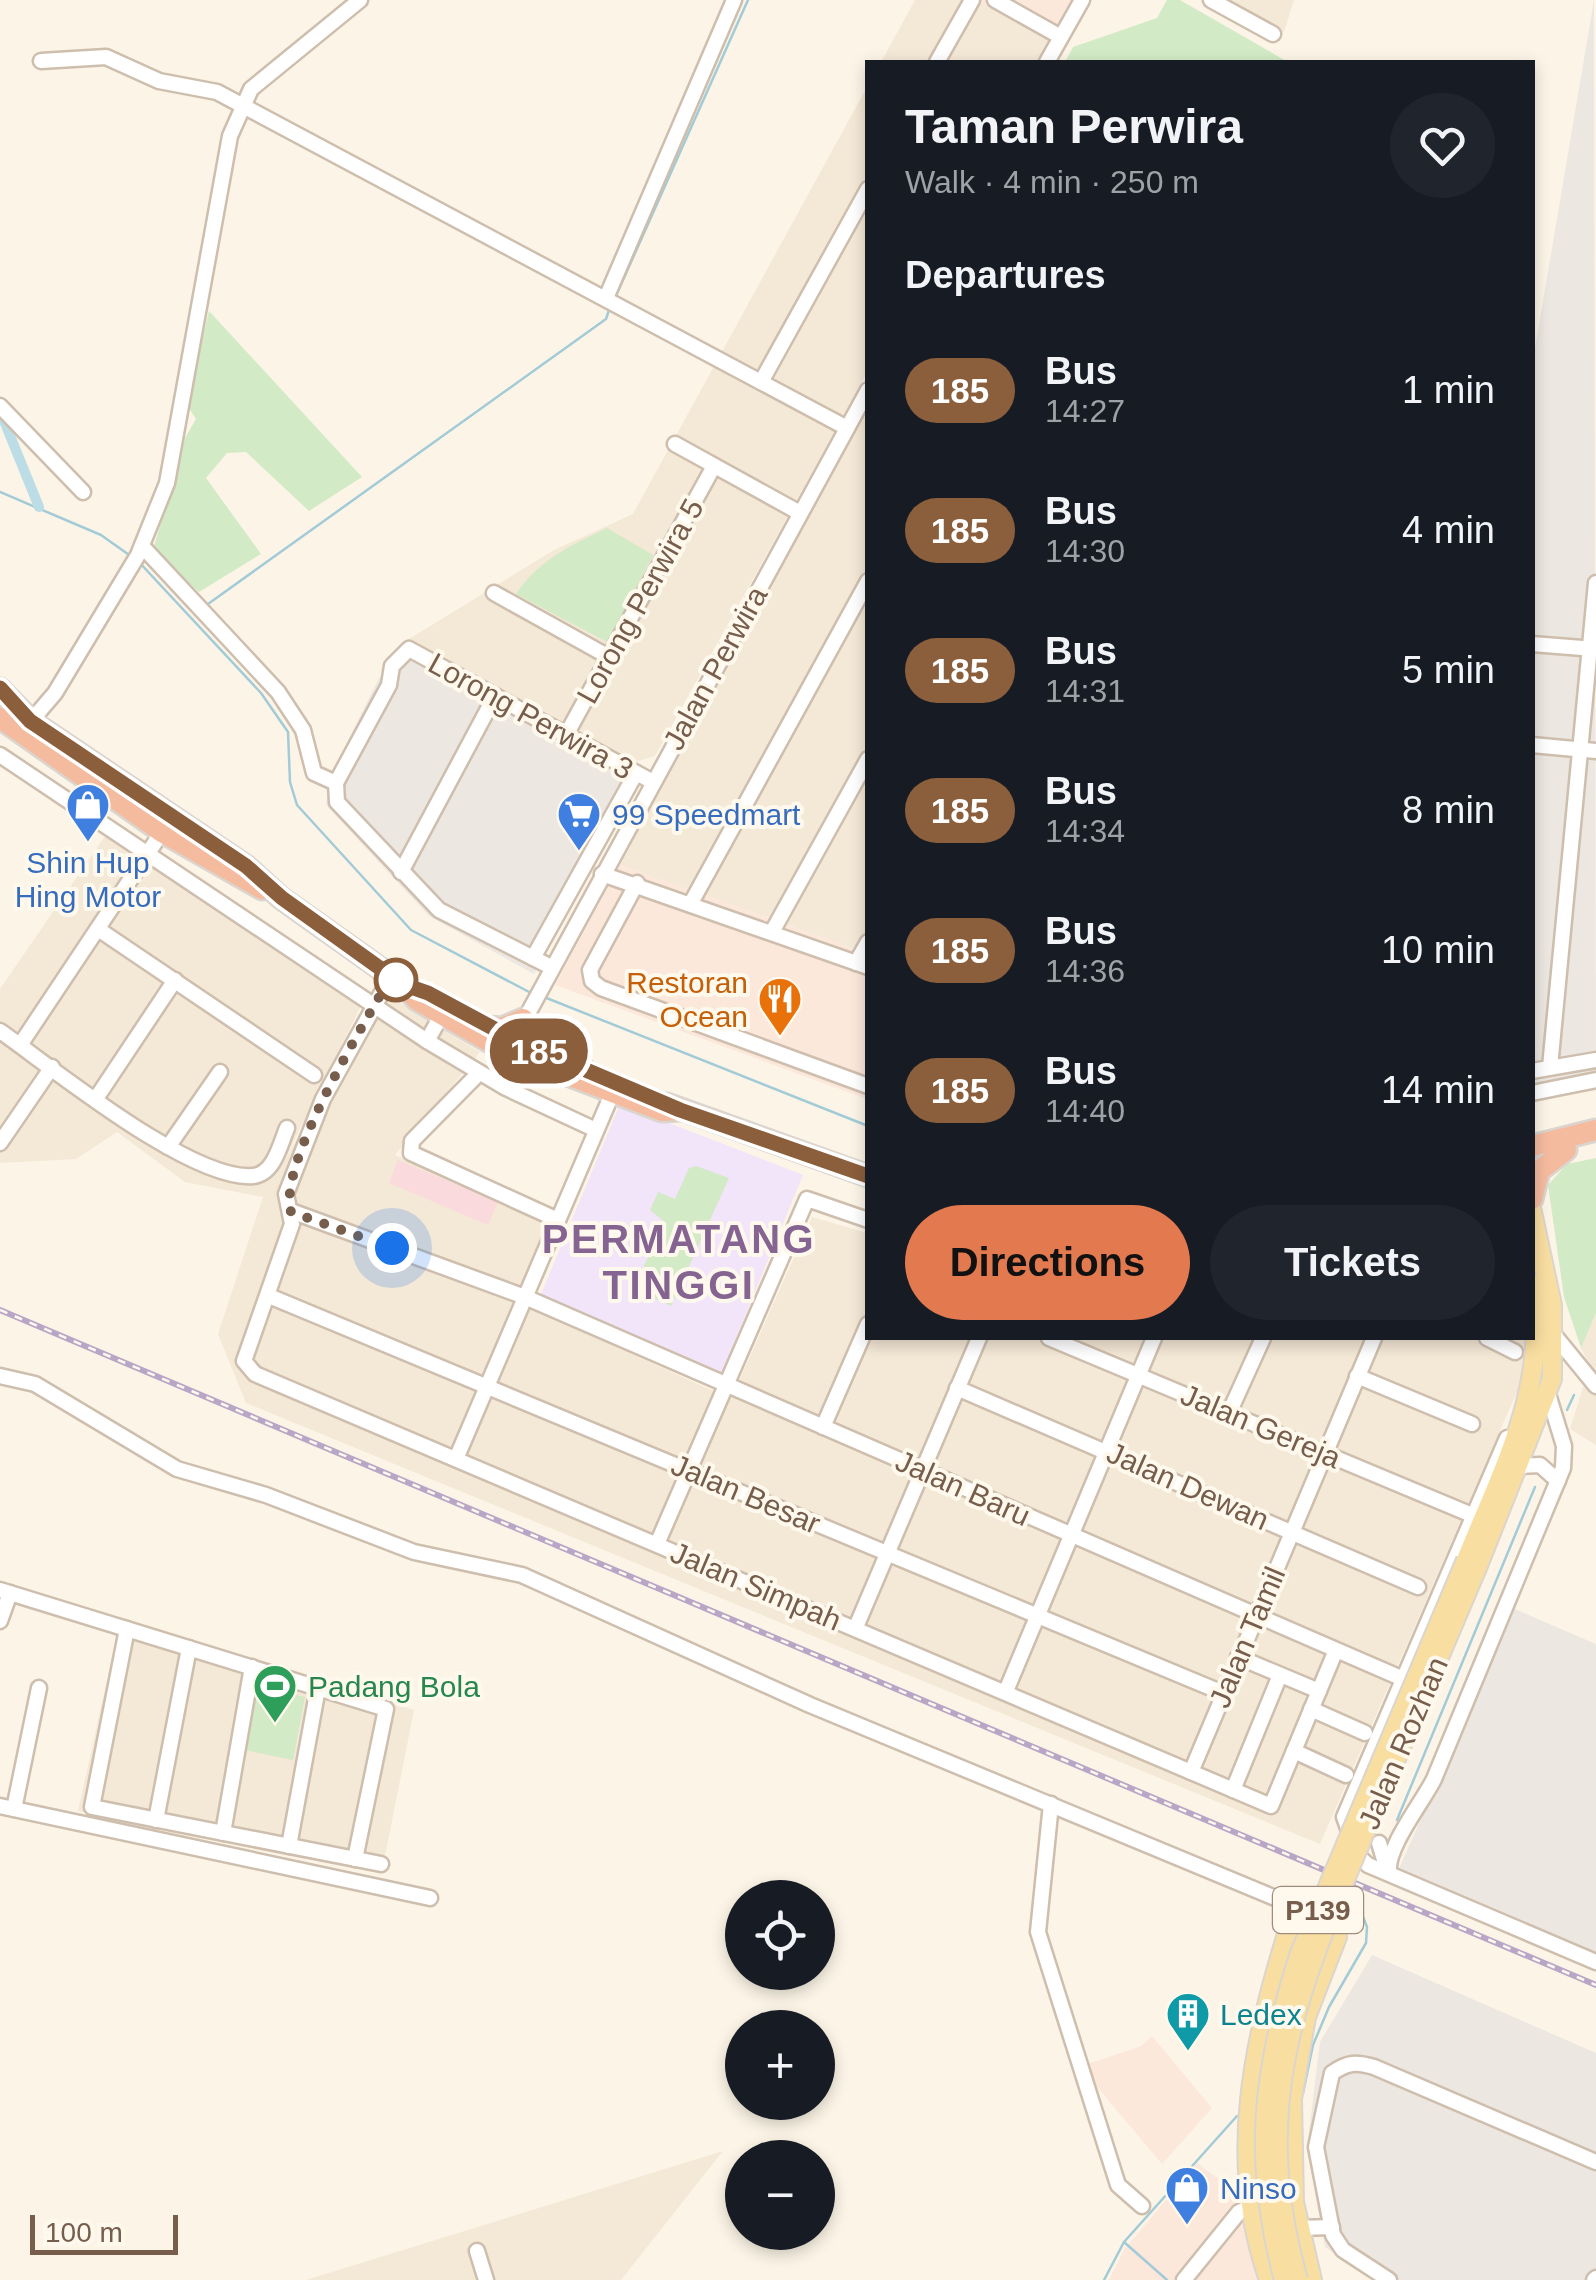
<!DOCTYPE html>
<html lang="en">
<head>
<meta charset="utf-8">
<style>
	:root { --surface:#171b24; --page:#20242c; --text:#f1f3f6; --muted:#9ea1a6; --accent:#e37a4f }
	body { margin:0; font-family:Helvetica,sans-serif; background:var(--page); color:var(--text); height:100vh; display:flex; flex-direction:column; font-size:38px; white-space:nowrap }
	* { box-sizing:border-box; margin:0 }
	p { font-size:32px; color:var(--muted) }
	.icon { flex:none; width:55px; height:55px; fill:none; stroke:currentColor; stroke-width:2; stroke-linecap:round; stroke-linejoin:round }
	.map { position:relative; flex:1; overflow:hidden }
	.sheet { position:absolute; left:865px; top:60px; width:670px; height:1280px; display:flex; flex-direction:column; background:var(--surface); border-radius:0px; box-shadow:0 5px 15px #0003 }
	.sheet>* { flex:none }
	.badge { padding:0 20px; border-radius:32px; font-size:35px; line-height:65px }
	.tools { position:absolute; left:725px; top:1880px; display:grid; gap:20px }
	.tools a { display:grid; place-items:center; width:110px; height:110px; border-radius:50%; background:var(--surface); box-shadow:0 5px 15px #0003; font-size:50px }
	.scale { position:absolute; left:30px; bottom:25px; width:148px; box-sizing:border-box; padding-left:10px; border:5px solid #765d4c; border-top:0; font-size:28px; line-height:35px; white-space:nowrap; color:#765d4c; -webkit-text-stroke:8px #fff9ed; paint-order:stroke }
	.you { position:absolute; width:50px; height:50px; margin:-25px; border:8px solid #fff; border-radius:50%; background:#1a73e8; box-shadow:0 0 0 15px #1a73e833 }
	.map>.badge { position:absolute; translate:-50% -50%; box-shadow:0 0 0 5px #fff }
	h2 { padding:0 40px; font-size:38px; line-height:90px }
	.round { display:grid; place-items:center; flex:none; width:105px; height:105px; border-radius:52px; background:var(--page) }
	.head { display:flex; align-items:center; justify-content:space-between; height:170px; padding:0 40px }
	h1 { font-size:48px; font-weight:800; line-height:75px }
	.action { display:flex; gap:20px; margin-top:auto; padding:20px 40px }
	.action a { flex:1; height:115px; border-radius:60px; background:var(--accent); color:#111; font-size:40px; font-weight:800; line-height:115px; text-align:center }
	.action a+a { background:var(--page); color:var(--text) }
	ul { padding:0; list-style:none }
	li { display:flex; align-items:center; gap:30px; height:140px; padding:0 40px }
	li div { flex:1 }
	li b { display:block; font-size:38px }
	li em { font-style:normal }
	li .badge { min-width:110px; font-weight:700; text-align:center }
	.map>svg:first-child { display:block }
</style>
</head>
<body>
<div class="map">
<svg width="1596" height="2280" viewBox="0 0 1596 2280">
	<rect width="100%" height="100%" fill="#fcf5e7"/>
	<g fill="#f4e8d6">
		<polygon points="915,0 976,0 1051,41 1039,62 881,62"/>
		<polygon points="1226,0 1294,0 1284,32"/>
		<polygon points="867,87 867,373 655,756 635,762 406,641 554,550 633,514"/>
		<polygon points="867,408 867,953 620,865"/>
		<polygon points="112,826 367,994 283,1163 383,992 480,1052 395,1155 551,1223 513,1300 731,1399 812,1217 867,1233 868,1338 1527,1338 1526,1371 1320,1844 246,1403 218,1334 263,1197 185,1182 117,1132 76,1159 0,1163 0,989"/>
		<polygon points="1596,1313 1596,1445 1570,1429 1590,1365 1581,1348"/>
		<polygon points="121,1617 414,1710 382,1871 78,1811"/>
		<polygon points="723,2151 621,2280 306,2280"/>
	</g>
	<g fill="#fce7db">
		<polygon points="976,0 1074,0 1051,41"/>
		<polygon points="620,865 867,953 867,1099 555,985"/>
		<polygon points="1152,2036 1212,2108 1162,2164 1089,2077 1087,2064 1141,2046"/>
		<polygon points="1197,2163 1239,2194 1263,2280 1109,2280 1124,2250"/>
	</g>
	<g fill="#ede7e1">
		<polygon points="1594,0 1596,1090 1533,1101 1532,366"/>
		<polygon points="399,652 636,784 534,974 429,916 326,805 332,773 378,680"/>
		<polygon points="1515,1609 1596,1644 1596,1971 1392,1884"/>
		<polygon points="1372,1955 1596,2053 1596,2280 1374,2280 1325,2247 1307,2148 1320,2042"/>
	</g>
	<polygon fill="#f2e4f9" points="620,1104 803,1175 720,1377 539,1299"/>
	<polygon fill="#fadadc" points="398,1160 498,1202 488,1225 389,1183"/>
	<g fill="#d2eac5">
		<polygon points="1167,0 1180,0 1288,62 1065,62 1073,47 1157,18"/>
		<polygon points="209,311 362,477 309,511 246,452 227,453 206,478 261,554 199,592 153,550 185,438 196,419 187,405"/>
		<path d="M607 528 653 555 607 642 516 594C540 559 570 546 607 528Z"/>
		<polygon points="1596,1158 1596,1313 1581,1348 1564,1297 1548,1185 1567,1164"/>
		<polygon points="696,1166 729,1178 671,1306 633,1289 665,1222 650,1210 658,1192 675,1199 689,1168"/>
		<polygon points="258,1686 305,1697 293,1760 245,1750"/>
	</g>
	<g fill="none" stroke-linecap="round" stroke-linejoin="round">
		<g stroke="#a2cbd7" stroke-width="2.5">
			<polyline points="615,298 748,0"/>
			<polyline points="0,492 101,535 132,557"/>
			<polyline points="138,561 261,693 288,732 290,782 297,805 411,930 531,993"/>
			<polyline points="208,604 606,319 609,310"/>
			<polyline points="544,997 868,1126"/>
			<polyline points="1567,1410 1574,1395"/>
			<polyline points="1397,1820 1535,1487"/>
			<polyline points="1303,2093 1313,2045 1329,2007 1366,1943 1367,1927 1362,1914"/>
			<polyline points="1124,2242 1167,2280"/>
			<polyline points="1104,2280 1124,2242 1237,2116"/>
		</g>
		<polyline stroke="#bcdde6" stroke-width="10" points="0,411 39,507"/>
		<defs>
			<g id="minor">
				<polyline points="995,0 1061,37"/>
				<polyline points="1211,0 1273,34"/>
				<polyline points="41,61 106,57 159,81 217,92 847,428"/>
				<polyline points="937,62 972,0"/>
				<polyline points="1047,62 1082,0"/>
				<polyline points="606,298 734,0"/>
				<polyline points="761,382 868,189"/>
				<polyline points="0,406 83,492"/>
				<polyline points="675,444 800,513"/>
				<polyline points="142,546 278,692 303,730 314,773 336,783"/>
				<polyline points="494,593 609,657"/>
				<polyline points="1532,644 1595,649"/>
				<polyline points="31,721 55,693 138,555 167,483 230,136 251,89 360,0"/>
				<polyline points="566,735 714,466"/>
				<polyline points="1532,745 1596,751"/>
				<polyline points="0,755 427,1041 506,1088 596,1130"/>
				<polyline points="401,872 495,696"/>
				<polyline points="602,874 868,967"/>
				<polyline points="637,883 590,970 592,981 601,988 868,1086"/>
				<polyline points="691,903 868,581"/>
				<polyline points="98,929 314,1075"/>
				<polyline points="772,932 868,759"/>
				<polyline points="533,958 636,773"/>
				<polyline points="856,963 868,942"/>
				<polyline points="551,967 439,910 337,802 336,783 389,685 392,666 409,649 653,782"/>
				<polyline points="391,976 323,1099 286,1194 292,1224 244,1361 255,1374 1271,1806 1336,1650"/>
				<path d="M0 1031C54 1069 191 1181 253 1176 274 1174 280 1145 287 1128"/>
				<polyline points="427,1041 441,1016"/>
				<polyline points="20,1045 162,832"/>
				<polyline points="507,1052 868,390"/>
				<polyline points="1550,1067 1596,583"/>
				<polyline points="1532,1071 1596,1060"/>
				<polyline points="479,1073 412,1141 411,1153 558,1220"/>
				<polyline points="1532,1093 1596,1080"/>
				<polyline points="97,1097 175,980"/>
				<polyline points="0,1143 52,1067"/>
				<polyline points="168,1147 220,1072"/>
				<polyline points="291,1211 525,1297 1401,1678"/>
				<polyline points="269,1296 1223,1693"/>
				<polyline points="1555,1336 1596,1386"/>
				<polyline points="1049,1338 1472,1515"/>
				<polyline points="1487,1338 1515,1352"/>
				<polyline points="0,1376 35,1384 177,1469 266,1495 414,1552 522,1575 810,1705 1285,1902 1305,1905"/>
				<polyline points="1357,1376 1472,1424"/>
				<polyline points="957,1388 1418,1587"/>
				<polyline points="1229,1413 1263,1338"/>
				<polyline points="823,1427 868,1324"/>
				<polyline points="1507,1438 1344,1817 1358,1856 1368,1865 1596,1962"/>
				<polyline points="456,1459 612,1094"/>
				<polyline points="1520,1466 1540,1465 1558,1481"/>
				<polyline points="657,1544 807,1199 868,1220"/>
				<polyline points="0,1590 386,1709 355,1859"/>
				<polyline points="0,1621 10,1593"/>
				<polyline points="856,1627 979,1338"/>
				<polyline points="127,1629 92,1807 381,1864"/>
				<polyline points="1238,1657 1319,1691"/>
				<polyline points="1006,1691 1154,1338"/>
				<polyline points="1311,1709 1365,1733"/>
				<polyline points="1294,1751 1346,1775"/>
				<polyline points="1191,1772 1374,1338"/>
				<polyline points="1233,1790 1280,1675"/>
				<polyline points="1051,1804 1038,1932 1118,2185 1142,2206"/>
				<polyline points="0,1806 430,1898"/>
				<polyline points="14,1809 39,1688"/>
				<polyline points="156,1820 189,1648"/>
				<polyline points="223,1833 252,1667"/>
				<polyline points="1379,1843 1386,1866"/>
				<polyline points="289,1846 318,1688"/>
				<path d="M1389 1872C1386 1848 1422 1803 1434 1779L1563 1468 1564 1446 1548 1394"/>
				<polyline points="1299,2228 1332,2227"/>
				<polyline points="477,2251 486,2280"/>
				<polyline points="1184,2280 1239,2212 1252,2206"/>
				<path d="M1389 2280 1343 2250 1333 2235 1316 2147 1332 2073C1348 2062 1356 2062 1374 2067L1596 2162"/>
				<polyline points="1594,2280 1596,2278"/>
			</g>
			<g id="major">
				<path d="M1466 1560C1502 1470 1550 1384 1532 1284"/>
				<polyline points="1477,1568 1552,1379 1552,1305 1532,1212"/>
				<path d="M1269 2280C1226 2159 1254 2039 1291 1921L1296 1911 1315 1904 1333 1917 1337 1937 1306 2017 1292 2099 1294 2202 1312 2280"/>
			</g>
			<g id="highway">
				<polyline points="0,689 31,721 246,866 281,898 402,984 417,1000 507,1052 662,1111 680,1110"/>
				<polyline points="0,718 162,832 262,889"/>
				<polyline points="488,1027 502,1028 523,1019 542,1052"/>
				<polyline points="524,1044 585,1070"/>
				<polyline points="667,1104 868,1176"/>
				<polyline points="1532,1146 1596,1130"/>
				<polyline points="1532,1199 1539,1171 1566,1150"/>
			</g>
		</defs>
		<use href="#minor" stroke="#cebead" stroke-width="19"/>
		<use href="#major" stroke="#dbd5d0" stroke-width="22"/>
		<use href="#highway" stroke="#dbd5d0" stroke-width="25"/>
		<use href="#minor" stroke="#fff" stroke-width="14"/>
		<use href="#major" stroke="#f9dea1" stroke-width="18"/>
		<use href="#highway" stroke="#f5bb9f" stroke-width="20"/>
		<defs>
			<polyline id="rail" points="0,1310 1596,1985"/>
		</defs>
		<use href="#rail" stroke="#b9a5c6" stroke-width="6"/>
		<use href="#rail" stroke="#fff9ed" stroke-width="2.5" stroke-dasharray="8" stroke-linecap="butt"/>
		<defs>
			<g id="major-bridge">
				<path d="M1284 2280C1252 2161 1262 2069 1300 1953L1466 1560"/>
				<path d="M1298 2280C1247 2097 1300 1986 1370 1820 1406 1736 1441 1652 1477 1568"/>
			</g>
		</defs>
		<use href="#major-bridge" stroke="#dbd5d0" stroke-width="22" stroke-linecap="butt"/>
		<use href="#major-bridge" stroke="#f9dea1" stroke-width="18"/>
	</g>
	<g fill="none" stroke-linecap="round" stroke-linejoin="round">
		<defs>
			<polyline id="line" points="0,688 30,721 246,866 282,898 402,984 428,993 513,1039 680,1110 868,1176"/>
		</defs>
		<use href="#line" stroke="#fff" stroke-width="22"/>
		<use href="#line" stroke="#8b5e3c" stroke-width="15"/>
		<path stroke="#765d4c" stroke-width="10" stroke-dasharray="0 18" d="M392 1248 291 1212C277 1164 365 1023 391 976L396 980"/>
	</g>
	<defs>
		<symbol id="shop-pin" viewBox="-11 -11 22 30"><path d="M0 17L-7.5 6A9.5 9.5 0 1 1 7.5 6Z" fill="#3f7fe0" stroke="#fff9ed"/><path d="M-5-2.5h2.3a2.7 3.5 0 0 1 5.4 0H5L5.5 6h-11ZM-1.5-2.5h3a1.5 2.3 0 0 0-3 0Z" fill="#fff"/></symbol>
		<symbol id="supermarket-pin" viewBox="-11 -11 22 30"><path d="M0 17L-7.5 6A9.5 9.5 0 1 1 7.5 6Z" fill="#3f7fe0" stroke="#fff9ed"/><path d="M-6-5.5h2.5l.6 2H6L4.5 2H-2.5L-4.4-4H-6ZM-1.5 3.2a1.3 1.3 0 1 0 .1 0ZM3 3.2a1.3 1.3 0 1 0 .1 0Z" fill="#fff"/></symbol>
		<symbol id="restaurant-pin" viewBox="-11 -11 22 30"><path d="M0 17L-7.5 6A9.5 9.5 0 1 1 7.5 6Z" fill="#e8710a" stroke="#fff9ed"/><path d="M-5-6h1v4h1v-4h1v4h1v-4h1v5L-1.5 .5V6h-2V.5L-5-1ZM5-6V6H3V1.5H1.5Q1.5-4 5-6Z" fill="#fff"/></symbol>
		<symbol id="stadium-pin" viewBox="-11 -11 22 30"><path d="M0 17L-7.5 6A9.5 9.5 0 1 1 7.5 6Z" fill="#2e9e5b" stroke="#fff9ed"/><path d="M0-5a6.5 5 0 1 0 0 10a6.5 5 0 1 0 0-10ZM-3.5-1.8h7v3.6h-7Z" fill="#fff"/></symbol>
		<symbol id="building-pin" viewBox="-11 -11 22 30"><path d="M0 17L-7.5 6A9.5 9.5 0 1 1 7.5 6Z" fill="#0f9aa8" stroke="#fff9ed"/><path d="M-4-6H4V6H1V3H-1V6H-4ZM-2.5-4.3h1.7v1.8h-1.7ZM.8-4.3h1.7v1.8H.8ZM-2.5-1h1.7V.8h-1.7ZM.8-1h1.7V.8H.8Z" fill="#fff"/></symbol>
	</defs>
	<g fill-rule="evenodd">
		<use href="#shop-pin" x="63" y="780" width="50" height="68"/>
		<use href="#supermarket-pin" x="554" y="789" width="50" height="68"/>
		<use href="#restaurant-pin" x="755" y="974" width="50" height="68"/>
		<use href="#stadium-pin" x="250" y="1661" width="50" height="68"/>
		<use href="#building-pin" x="1163" y="1989" width="50" height="68"/>
		<use href="#shop-pin" x="1162" y="2163" width="50" height="68"/>
	</g>
	<circle fill="#fff" stroke="#8b5e3c" stroke-width="5" cx="396" cy="980" r="20"/>
	<g text-anchor="middle" dominant-baseline="central" stroke-width="8" stroke-linejoin="round" paint-order="stroke">
		<rect fill="#fff9ed" stroke="#9f8c7c" stroke-width="2.5" x="1273" y="1887" width="90" height="46" rx="8"/>
		<g font-size="28" font-weight="bold" fill="#765d4c">
			<text x="1318" y="1910">P139</text>
		</g>
		<g font-size="30" fill="#765d4c" stroke="#fff9ed">
			<text transform="translate(640 601) rotate(-61)">Lorong Perwira 5</text>
			<text transform="translate(715 668) rotate(-61)">Jalan Perwira</text>
			<text transform="translate(531 716) rotate(29)">Lorong Perwira 3</text>
			<text transform="translate(1261 1426) rotate(23)">Jalan Gereja</text>
			<text transform="translate(1188 1486) rotate(24)">Jalan Dewan</text>
			<text transform="translate(963 1488) rotate(24)">Jalan Baru</text>
			<text transform="translate(746 1494) rotate(23)">Jalan Besar</text>
			<text transform="translate(756 1586) rotate(23)">Jalan Simpah</text>
			<text transform="translate(1247 1637) rotate(-67)">Jalan Tamil</text>
			<text transform="translate(1403 1743) rotate(-67)">Jalan Rozhan</text>
		</g>
		<g font-size="30" fill="#366cbe" stroke="#fff9ed" text-anchor="start">
			<text x="612" y="814">99 Speedmart</text>
			<text x="88" y="862" text-anchor="middle">Shin Hup<tspan x="88" dy="34">Hing Motor</tspan></text>
			<text x="1220" y="2188">Ninso</text>
		</g>
		<g font-size="30" fill="#c56008" stroke="#fff9ed" text-anchor="end">
			<text x="748" y="982">Restoran<tspan x="748" dy="34">Ocean</tspan></text>
		</g>
		<g font-size="30" fill="#27864d" stroke="#fff9ed" text-anchor="start">
			<text x="308" y="1686">Padang Bola</text>
		</g>
		<g font-size="30" fill="#0d838f" stroke="#fff9ed" text-anchor="start">
			<text x="1220" y="2014">Ledex</text>
		</g>
		<g font-size="40" font-weight="bold" letter-spacing="2.5" fill="#856492" stroke="#fff9ed">
			<text x="679" y="1239">PERMATANG<tspan x="679" dy="46">TINGGI</tspan></text>
		</g>
	</g>
</svg>
<div class="tools">
<a><svg class="icon" aria-label="locate" viewBox="0 0 24 24"><circle cx="12" cy="12" r="6"/><path d="M12 2v4M12 18v4M2 12h4M18 12h4"/></svg></a>
<a>+</a>
<a>−</a>
</div>
<div class="scale">100 m</div>
<div class="you" style="left:392px;top:1248px"></div>
<b class="badge" style="left:539px;top:1051px;background:#8b5e3c;color:#fff">185</b>
<section class="sheet">
<div class="head"><div><h1>Taman Perwira</h1><p>Walk · 4 min · 250 m</p></div><a class="round"><svg class="icon" aria-label="heart" viewBox="0 0 24 24"><path d="M12 20l-8-8c-3-5 5-10 8-4 3-6 11-1 8 4z"/></svg></a></div>
<h2>Departures</h2>
<ul>
<li><span class="badge" style="background:#8b5e3c;color:#fff">185</span><div><b>Bus</b><p>14:27</p></div><em>1 min</em></li>
<li><span class="badge" style="background:#8b5e3c;color:#fff">185</span><div><b>Bus</b><p>14:30</p></div><em>4 min</em></li>
<li><span class="badge" style="background:#8b5e3c;color:#fff">185</span><div><b>Bus</b><p>14:31</p></div><em>5 min</em></li>
<li><span class="badge" style="background:#8b5e3c;color:#fff">185</span><div><b>Bus</b><p>14:34</p></div><em>8 min</em></li>
<li><span class="badge" style="background:#8b5e3c;color:#fff">185</span><div><b>Bus</b><p>14:36</p></div><em>10 min</em></li>
<li><span class="badge" style="background:#8b5e3c;color:#fff">185</span><div><b>Bus</b><p>14:40</p></div><em>14 min</em></li>
</ul>
<div class="action"><a>Directions</a><a>Tickets</a></div>
</section>
</div>
</body>
</html>
